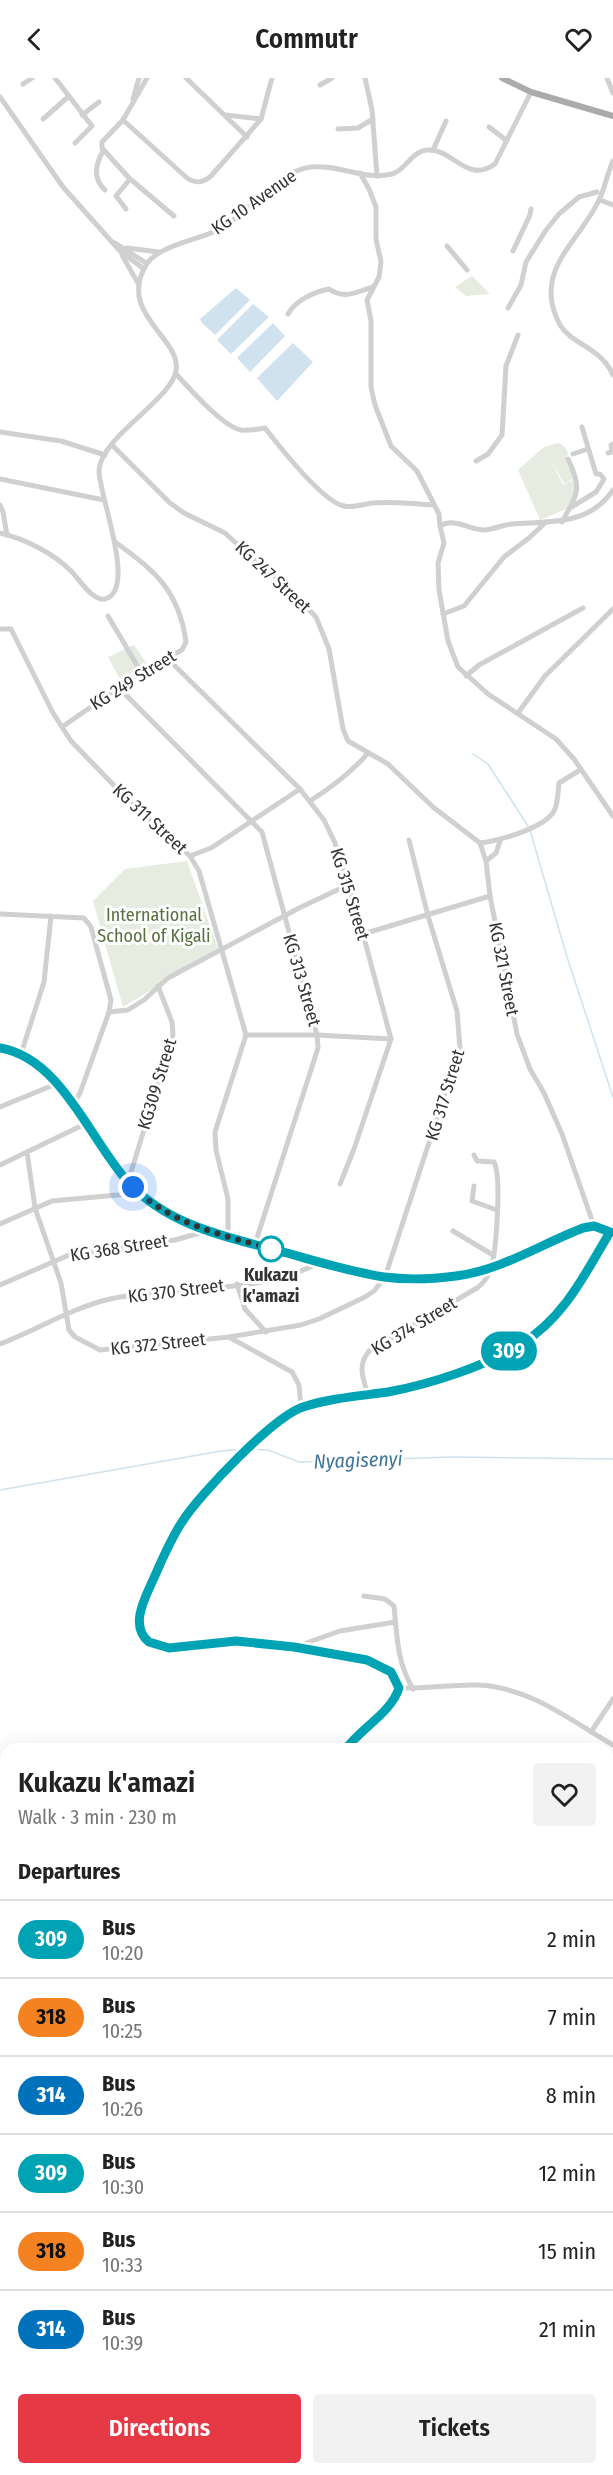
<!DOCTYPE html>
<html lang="en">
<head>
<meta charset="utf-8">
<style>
	:root { --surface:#fff; --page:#f2f2f2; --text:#222; --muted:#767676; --line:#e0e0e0; --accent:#e63946 }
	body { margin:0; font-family:"Fira Sans Condensed",sans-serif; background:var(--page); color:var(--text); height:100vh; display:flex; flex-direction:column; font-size:22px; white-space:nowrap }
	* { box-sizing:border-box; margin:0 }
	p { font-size:20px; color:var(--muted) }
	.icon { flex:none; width:33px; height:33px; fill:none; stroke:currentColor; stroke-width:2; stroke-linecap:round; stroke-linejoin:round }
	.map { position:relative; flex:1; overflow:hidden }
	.details { position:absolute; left:0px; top:1665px; width:614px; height:732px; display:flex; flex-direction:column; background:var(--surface); border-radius:18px 18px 0 0; box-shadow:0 6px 24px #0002 }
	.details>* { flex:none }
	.badge { padding:0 12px; border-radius:20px; font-size:21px; line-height:39px }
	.you { position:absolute; width:30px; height:30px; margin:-15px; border:4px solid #fff; border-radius:50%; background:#1a73e8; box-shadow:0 0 0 9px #1a73e833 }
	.map>.badge { position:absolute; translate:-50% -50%; box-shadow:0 0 0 3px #fff }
	h2 { padding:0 18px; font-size:22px; line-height:54px }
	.round { display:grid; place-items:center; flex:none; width:63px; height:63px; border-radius:6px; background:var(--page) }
	.headline { display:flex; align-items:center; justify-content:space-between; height:102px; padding:0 18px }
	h1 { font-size:28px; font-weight:600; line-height:45px }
	.action { display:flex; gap:12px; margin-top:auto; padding:12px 18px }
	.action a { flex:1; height:69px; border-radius:6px; background:var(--accent); color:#fff; font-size:24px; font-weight:600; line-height:69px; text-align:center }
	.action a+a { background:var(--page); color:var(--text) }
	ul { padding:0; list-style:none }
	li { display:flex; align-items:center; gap:18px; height:78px; padding:0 18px; border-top:2px solid var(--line) }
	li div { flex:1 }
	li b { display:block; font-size:22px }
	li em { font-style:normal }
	li .badge { min-width:66px; font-weight:700; text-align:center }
	header { display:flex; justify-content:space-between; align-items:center; height:78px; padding:0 18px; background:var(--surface); font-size:27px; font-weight:600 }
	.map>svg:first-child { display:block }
</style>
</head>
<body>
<header><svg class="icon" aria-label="back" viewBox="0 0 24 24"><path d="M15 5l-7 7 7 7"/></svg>Commutr<svg class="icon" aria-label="heart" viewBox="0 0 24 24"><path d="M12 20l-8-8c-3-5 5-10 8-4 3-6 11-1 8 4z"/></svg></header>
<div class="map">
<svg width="613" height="2397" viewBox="0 0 613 2397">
	<rect width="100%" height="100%" fill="#fff"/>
	<g fill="#e6ecdf">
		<polygon points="472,198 490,216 466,218 455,209"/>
		<polygon points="558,365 564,368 568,375 566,381 574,400 564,406 550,380 563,407 573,402 576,415 566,431 540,442 518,392 544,369"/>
		<polygon points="134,567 147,586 120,601 108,579"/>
		<polygon points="187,783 218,871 123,929 93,823 125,791"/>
	</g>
	<g fill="#cfe2ee">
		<polygon points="236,210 250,222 215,257 202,245 200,241"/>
		<polygon points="253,226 269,239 231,276 217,262"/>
		<polygon points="273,245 285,258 250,294 237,280"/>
		<polygon points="293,265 313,284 277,323 257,300"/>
	</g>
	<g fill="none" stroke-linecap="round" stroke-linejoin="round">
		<g stroke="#cfe2ee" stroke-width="1.5">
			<polyline points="473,676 488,686 528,748"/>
			<polyline points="530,752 567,879 613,1019"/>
			<polyline points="250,1371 268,1372 299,1384 452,1379 613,1381"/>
			<polyline points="0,1412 221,1373 245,1371"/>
		</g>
		<g stroke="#d0d0d0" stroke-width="5">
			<polyline points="55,0 92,48 75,65"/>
			<polyline points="147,0 123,42 102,64 102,70 129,100 174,138"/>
			<polyline points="186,0 247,59"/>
			<polyline points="365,0 372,32 377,98"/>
			<polyline points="607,0 613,15"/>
			<polyline points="23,6 32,0"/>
			<polyline points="320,7 332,0"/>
			<polyline points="0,19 63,109 120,173 144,191"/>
			<polyline points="133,21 139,0"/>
			<polyline points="82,37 99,24"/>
			<polyline points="226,37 261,41"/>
			<polyline points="43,41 68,19"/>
			<path d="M123 42 187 100C196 106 203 105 211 98L261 41 272 0"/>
			<polyline points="489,49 506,62"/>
			<polyline points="338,51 358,50 373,41"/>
			<polyline points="433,72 446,43"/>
			<path d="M103 73C95 87 93 101 105 112"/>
			<path d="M613 83C607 96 605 110 599 122 579 165 531 193 560 247 572 267 601 269 613 297"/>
			<polyline points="360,95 369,111 376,129 376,161 381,184 379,199 367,222 371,243 371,309 375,327 391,368 417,393 439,436 440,448"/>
			<polyline points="600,122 613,127"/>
			<polyline points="126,131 116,118 130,101"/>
			<polyline points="115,165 146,185"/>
			<polyline points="447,168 467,192"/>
			<polyline points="127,170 159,174"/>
			<polyline points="513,173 530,137 531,131"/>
			<polyline points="122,177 139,207"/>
			<polyline points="508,230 521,207 526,184 546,152 559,136 579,119 597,114"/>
			<path d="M288 236C296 222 314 214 329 211 346 222 355 214 373 209"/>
			<path d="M176 296C190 311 222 348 241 352 249 353 258 351 265 350 279 368 323 424 344 428 353 430 364 426 372 425 392 423 413 426 433 427"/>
			<polyline points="0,354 61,363 105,377"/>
			<polyline points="112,367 170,425 184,435 225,455 260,487 281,503 316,539 329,571 343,651 348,663 388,686 433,729 480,765 486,783 490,818 517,956 530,991 544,1015 562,1056 594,1148"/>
			<polyline points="608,375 612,374 611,367 613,366"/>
			<polyline points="573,376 588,371"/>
			<polyline points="476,383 488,376 502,357 506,288 518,257"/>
			<polyline points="0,401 104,422"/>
			<path d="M613 412C589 448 550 443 512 446 503 447 494 451 485 452 469 452 455 439 440 448L444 465 438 485 439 512 448 563 458 589 488 616 556 661 574 681 613 738"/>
			<polyline points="0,427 3,434 7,457"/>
			<polyline points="570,430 596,414 604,401 600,396 596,396 582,349"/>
			<path d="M562 444C577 416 583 412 568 381"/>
			<path d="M0 455C25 461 53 475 71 493 79 501 93 524 105 521 138 512 98 415 99 392 102 358 171 322 176 293 182 260 117 236 146 187 157 168 198 162 218 152 248 136 277 93 311 89 338 86 366 103 392 96 407 92 411 72 429 72 454 72 467 106 495 86L531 14"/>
			<polyline points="443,536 464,528 504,479 529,460 546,444"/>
			<polyline points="108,538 141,594"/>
			<polyline points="0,551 11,551 53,635 71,663 133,727 190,778 199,793 246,957 215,1054 216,1072 228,1121 228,1159"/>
			<polyline points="168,581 300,711 324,742 335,765 363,856 391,961 354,1071 340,1106"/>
			<polyline points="466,598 479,587 583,530"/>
			<polyline points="118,609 262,754 317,957 318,970 255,1166"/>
			<polyline points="518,635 545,598 613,531"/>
			<path d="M62 649 141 594 182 572 186 564C179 513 155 492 115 464"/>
			<path d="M310 723C332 709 351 695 368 675"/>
			<path d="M480 765C498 763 545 750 554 733 558 726 558 713 559 705L580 692"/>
			<polyline points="190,778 211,770 300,711"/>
			<polyline points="486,783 496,775 500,763"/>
			<polyline points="0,836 84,840 91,849 111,922 109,934 80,1015 73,1027"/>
			<polyline points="363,856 490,818"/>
			<polyline points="109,934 128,932 144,922 168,900 299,830 348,807"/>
			<polyline points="246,957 317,957 391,961"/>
			<polyline points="21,976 44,904 51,838"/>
			<polyline points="0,1029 56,1006"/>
			<polyline points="27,1074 35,1130 61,1205 69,1252 75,1259 100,1272 229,1259 301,1247 319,1241 365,1219 374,1213 385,1199 460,970 457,933 428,838 409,762"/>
			<polyline points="0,1087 85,1046"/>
			<polyline points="128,1104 173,957 172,944 158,908"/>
			<polyline points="474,1108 472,1123 497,1132"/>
			<polyline points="0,1146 52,1123 139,1115"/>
			<polyline points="453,1153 493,1177"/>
			<polyline points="237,1206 245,1231 266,1254"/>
			<polyline points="0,1207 69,1177 175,1162 207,1153"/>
			<polyline points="229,1259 292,1294 299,1307 301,1330"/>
			<path d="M0 1266C37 1252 71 1230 110 1221 177 1206 260 1218 320 1184"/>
			<path d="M368 1317C363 1300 357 1288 369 1273L477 1210C484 1205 488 1199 491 1191 496 1174 502 1099 494 1084L477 1083 474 1077"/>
			<path d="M364 1518 385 1521 394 1528C397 1559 397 1584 413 1611"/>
			<polyline points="295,1569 340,1553 395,1544"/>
			<path d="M399 1610C425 1611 452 1606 478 1607 529 1609 570 1642 613 1667"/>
			<polyline points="591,1654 613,1621"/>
			<path d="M346 1671C361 1650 391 1635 399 1610 397 1605 395 1598 391 1594 373 1576 262 1562 235 1563 207 1564 175 1577 149 1565 129 1548 145 1520 153 1502 162 1482 170 1462 182 1444 199 1417 273 1339 303 1329 332 1320 363 1319 393 1313 436 1304 483 1289 521 1266 564 1240 585 1196 610 1154"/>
			<polyline points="0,1759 6,1753"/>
			<polyline points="608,1889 613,1887"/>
			<polyline points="608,1919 613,1924"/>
			<polyline points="0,1955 6,1949"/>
			<polyline points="608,2049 613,2042"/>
			<polyline points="608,2285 613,2279"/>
			<polyline points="0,2320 6,2315"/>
			<polyline points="608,2355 613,2350"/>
			<polyline points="443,2391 447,2397"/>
			<polyline points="536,2391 538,2397"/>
			<polyline points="192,2397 195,2391"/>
			<polyline points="317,2397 323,2391"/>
			<polyline points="453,2397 465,2391"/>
			<polyline points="494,2397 497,2391"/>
			<polyline points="567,2397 573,2391"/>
		</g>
		<g stroke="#ababab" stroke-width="6">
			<polyline points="502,0 531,14 613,38"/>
			<path d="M0 970C58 980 81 1046 113 1087 129 1106 146 1123 167 1135 196 1153 232 1160 265 1169 328 1186 391 1207 456 1198 502 1192 540 1166 583 1151L594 1148 610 1154 613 1150"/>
		</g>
	</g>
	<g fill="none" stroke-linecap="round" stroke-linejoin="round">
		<defs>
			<path id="line" d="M0 970C61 980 90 1062 128 1104 169 1149 231 1160 287 1175 319 1184 351 1194 384 1199 407 1202 433 1201 456 1198 502 1192 541 1166 583 1150L594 1148 610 1154C585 1196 564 1240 521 1266 483 1289 431 1306 388 1314 360 1318 330 1320 303 1329 273 1339 199 1417 182 1444 170 1462 162 1482 153 1502 145 1520 129 1548 149 1564L169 1570 236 1563 294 1569 367 1582 391 1594 399 1610C391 1635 361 1650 346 1671"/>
		</defs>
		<use href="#line" stroke="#fff" stroke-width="14"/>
		<use href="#line" stroke="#00a3b4" stroke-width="9"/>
		<path stroke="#333" stroke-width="6" stroke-dasharray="0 10.8" d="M133 1109C172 1147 225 1158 276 1172L271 1171"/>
	</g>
	<circle fill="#fff" stroke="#00a3b4" stroke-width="3" cx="271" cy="1171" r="12"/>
	<g text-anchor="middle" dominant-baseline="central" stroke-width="6" stroke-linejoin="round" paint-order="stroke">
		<g font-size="18" fill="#333" stroke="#fff">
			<text transform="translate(254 124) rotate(-35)">KG 10 Avenue</text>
			<text transform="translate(273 499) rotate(43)">KG 247 Street</text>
			<text transform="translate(133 602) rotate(-32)">KG 249 Street</text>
			<text transform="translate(150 741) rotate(43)">KG 311 Street</text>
			<text transform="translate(350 816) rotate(73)">KG 315 Street</text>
			<text transform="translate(504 891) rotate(79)">KG 321 Street</text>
			<text transform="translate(302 902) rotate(74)">KG 313 Street</text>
			<text transform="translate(157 1006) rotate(-73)">KG309 Street</text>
			<text transform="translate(445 1017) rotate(-73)">KG 317 Street</text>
			<text transform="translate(119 1170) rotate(-9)">KG 368 Street</text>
			<text transform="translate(176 1213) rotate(-7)">KG 370 Street</text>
			<text transform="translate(414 1248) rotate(-31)">KG 374 Street</text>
			<text transform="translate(158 1266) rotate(-6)">KG 372 Street</text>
		</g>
		<g font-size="18" fill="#56703f" stroke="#fff">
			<text x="154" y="837">International<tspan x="154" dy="21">School of Kigali</tspan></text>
		</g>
		<g font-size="18" font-weight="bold" fill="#333" stroke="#fff">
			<text x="271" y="1197">Kukazu<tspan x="271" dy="21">k'amazi</tspan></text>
		</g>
		<g font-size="20" font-style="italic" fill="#3f7597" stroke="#fff">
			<text transform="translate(358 1382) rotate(-2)">Nyagisenyi</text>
		</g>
	</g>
</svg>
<div class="you" style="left:133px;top:1109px"></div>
<b class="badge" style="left:509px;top:1273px;background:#00a3b4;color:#fff">309</b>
<section class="details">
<div class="headline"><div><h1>Kukazu k'amazi</h1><p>Walk · 3 min · 230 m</p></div><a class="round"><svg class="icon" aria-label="heart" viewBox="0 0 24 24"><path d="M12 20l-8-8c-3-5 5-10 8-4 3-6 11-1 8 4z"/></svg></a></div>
<h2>Departures</h2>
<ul>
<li><span class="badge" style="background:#00a3b4;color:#fff">309</span><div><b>Bus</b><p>10:20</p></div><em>2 min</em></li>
<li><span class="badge" style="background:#f58220;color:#111">318</span><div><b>Bus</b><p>10:25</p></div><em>7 min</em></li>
<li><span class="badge" style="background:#0072bc;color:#fff">314</span><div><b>Bus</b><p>10:26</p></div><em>8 min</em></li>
<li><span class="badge" style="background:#00a3b4;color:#fff">309</span><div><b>Bus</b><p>10:30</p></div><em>12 min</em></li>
<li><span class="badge" style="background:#f58220;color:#111">318</span><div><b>Bus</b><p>10:33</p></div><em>15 min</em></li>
<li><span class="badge" style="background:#0072bc;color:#fff">314</span><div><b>Bus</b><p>10:39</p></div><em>21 min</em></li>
</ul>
<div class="action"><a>Directions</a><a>Tickets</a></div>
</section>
</div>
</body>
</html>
